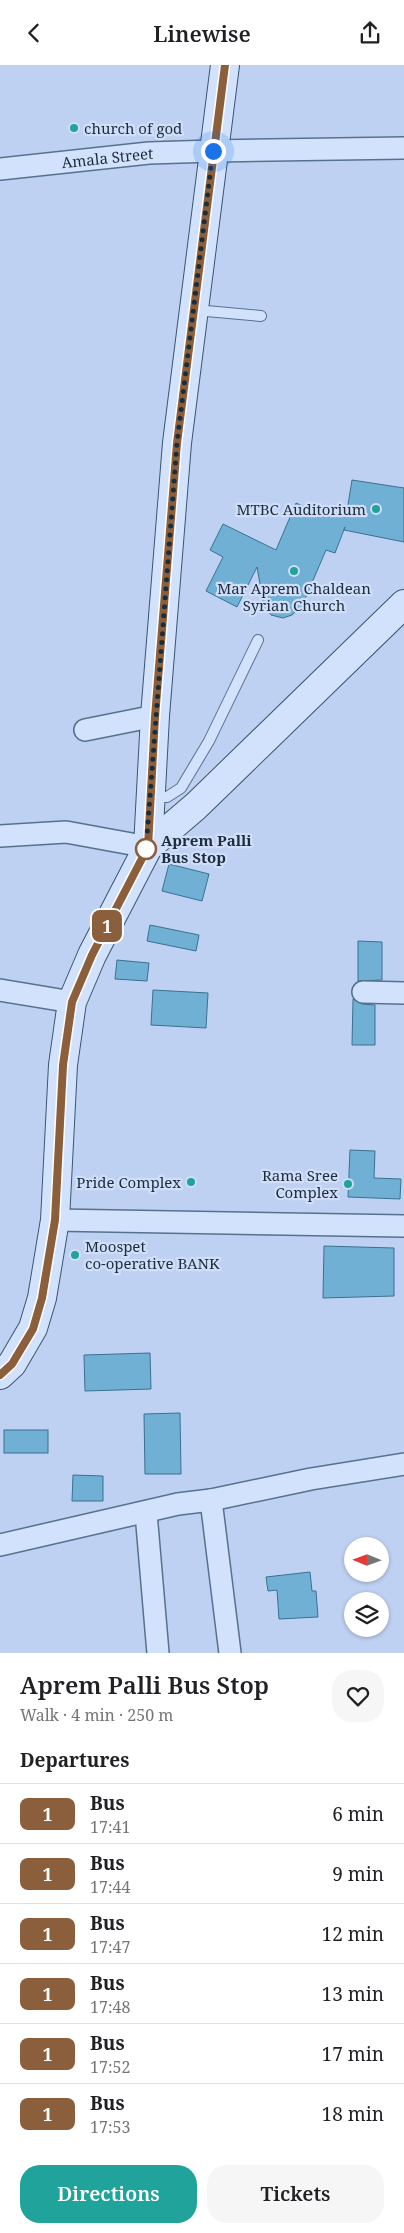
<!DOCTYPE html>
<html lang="en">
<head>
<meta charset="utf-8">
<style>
	:root { --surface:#fff; --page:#f6f6f6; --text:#202124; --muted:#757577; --line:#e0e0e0; --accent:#1fa39b }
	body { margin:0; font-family:"Noto Serif",serif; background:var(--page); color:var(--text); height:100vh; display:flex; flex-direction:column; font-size:19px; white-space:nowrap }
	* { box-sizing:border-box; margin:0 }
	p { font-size:16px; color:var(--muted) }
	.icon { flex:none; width:28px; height:28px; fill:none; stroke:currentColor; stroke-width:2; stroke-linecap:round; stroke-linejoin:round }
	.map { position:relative; height:1588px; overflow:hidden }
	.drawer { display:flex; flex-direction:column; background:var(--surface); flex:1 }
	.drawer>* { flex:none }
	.badge { padding:0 10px; border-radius:8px; font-size:18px; line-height:32px }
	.needle { width:32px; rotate:271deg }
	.buttons { position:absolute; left:344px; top:1472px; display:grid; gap:10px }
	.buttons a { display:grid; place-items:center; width:45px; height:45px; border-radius:50%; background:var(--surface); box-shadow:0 1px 4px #0004; font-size:25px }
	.you { position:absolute; width:25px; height:25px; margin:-12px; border:4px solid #fff; border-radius:50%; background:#1a73e8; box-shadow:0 0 0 8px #1a73e833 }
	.map>.badge { position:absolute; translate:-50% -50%; box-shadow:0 0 0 2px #fff }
	h2 { padding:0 20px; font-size:19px; line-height:45px }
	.round { display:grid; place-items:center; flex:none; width:52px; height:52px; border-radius:20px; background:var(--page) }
	.head { display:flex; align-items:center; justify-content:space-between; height:85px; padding:0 20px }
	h1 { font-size:24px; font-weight:600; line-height:38px }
	.action { display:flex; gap:10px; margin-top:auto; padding:10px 20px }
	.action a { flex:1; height:58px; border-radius:20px; background:var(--accent); color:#fff; font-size:20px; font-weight:600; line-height:58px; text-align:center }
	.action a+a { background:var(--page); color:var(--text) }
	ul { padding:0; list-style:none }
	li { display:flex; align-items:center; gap:15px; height:60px; padding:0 20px; border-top:1px solid var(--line) }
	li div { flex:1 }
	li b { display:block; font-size:19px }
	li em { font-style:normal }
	li .badge { min-width:55px; font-weight:700; text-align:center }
	header { display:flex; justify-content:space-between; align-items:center; height:65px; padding:0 20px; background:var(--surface); font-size:22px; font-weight:600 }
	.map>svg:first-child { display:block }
</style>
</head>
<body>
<header><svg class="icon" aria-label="back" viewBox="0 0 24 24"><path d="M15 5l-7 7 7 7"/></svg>Linewise<svg class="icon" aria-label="share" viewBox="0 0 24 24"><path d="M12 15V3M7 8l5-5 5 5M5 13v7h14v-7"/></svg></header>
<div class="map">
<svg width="404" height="1588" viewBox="0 0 404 1588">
	<rect width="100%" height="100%" fill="#bfd1f2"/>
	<g fill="#71b0d5" stroke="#39718f">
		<polygon points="352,415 404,423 404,477 344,465 345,462 335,488 326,485 302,541 292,550 283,553 271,550 264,541 257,502 237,542 206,526 223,492 210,485 223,459 276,485 296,438 312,445 315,439 346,452"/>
		<polygon points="169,799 209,809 202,836 162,826"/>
		<polygon points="150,860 199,870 196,886 147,876"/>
		<polygon points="358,876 382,877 382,915 358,916"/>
		<polygon points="117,895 149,898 147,916 115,914"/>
		<polygon points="153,925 208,928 206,963 151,960"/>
		<polygon points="353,934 362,939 375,940 375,980 352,980"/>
		<polygon points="350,1085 375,1086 374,1113 401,1114 400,1134 348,1132"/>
		<polygon points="324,1181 394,1183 394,1231 323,1233"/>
		<polygon points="150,1288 151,1324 85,1326 84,1290"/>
		<polygon points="180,1348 181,1409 145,1409 144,1349"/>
		<rect x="4" y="1365" width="44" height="23"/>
		<polygon points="73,1410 103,1411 103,1436 72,1436"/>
		<polygon points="310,1507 312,1526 316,1526 318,1552 279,1554 277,1525 268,1526 266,1512"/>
	</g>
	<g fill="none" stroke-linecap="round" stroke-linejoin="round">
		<defs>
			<g id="service">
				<polyline points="195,245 261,251"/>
				<polyline points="151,732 167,732 181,723 209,676 258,575"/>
			</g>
			<g id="minor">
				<path id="s1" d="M0 104 149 88 213 86 404 83"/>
				<polyline points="85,665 155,651"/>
				<polyline points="0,771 66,767 148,782"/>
				<polyline points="0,925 72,937"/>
				<polyline points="363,927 404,928"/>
				<polyline points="55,1155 404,1161"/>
				<polyline points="211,1435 230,1588"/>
				<polyline points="146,1448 158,1588"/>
				<polyline points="0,1480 178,1439 211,1435 311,1414 404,1399"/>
			</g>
			<g id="secondary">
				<polyline points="148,782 155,651 177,378 225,0"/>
				<polyline points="0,1310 12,1299 33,1263 42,1233 55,1155 63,1000 72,937 92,890 148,782 196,741 404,539"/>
			</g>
		</defs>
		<use href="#service" stroke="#55728d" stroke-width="12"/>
		<use href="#minor" stroke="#55728d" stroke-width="24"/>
		<use href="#secondary" stroke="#39566f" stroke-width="30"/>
		<use href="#service" stroke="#d3e2fc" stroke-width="10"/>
		<use href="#minor" stroke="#d3e2fc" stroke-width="21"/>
		<use href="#secondary" stroke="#d3e2fc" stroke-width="28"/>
	</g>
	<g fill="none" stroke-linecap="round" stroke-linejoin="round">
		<defs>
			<polyline id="line" points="0,1310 12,1299 33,1264 42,1233 55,1155 63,1000 72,937 92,890 148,782 155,652 177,378 225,0"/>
		</defs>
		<use href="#line" stroke="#fff" stroke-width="11"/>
		<use href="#line" stroke="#8b5e3c" stroke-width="8"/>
		<polyline stroke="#1b2d3b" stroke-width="5" stroke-dasharray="0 9" points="146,784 177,378 213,86"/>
	</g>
	<g fill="#1fa39b" stroke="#d0def9" stroke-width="2">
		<circle cx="74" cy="63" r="5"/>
		<circle cx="376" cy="444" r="5"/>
		<circle cx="294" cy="506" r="5"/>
		<circle cx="191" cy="1117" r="5"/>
		<circle cx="348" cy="1119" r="5"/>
		<circle cx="75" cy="1190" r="5"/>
	</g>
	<circle fill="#fff" stroke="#8b5e3c" stroke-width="2.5" cx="146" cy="784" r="10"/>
	<g text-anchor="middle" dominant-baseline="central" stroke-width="4.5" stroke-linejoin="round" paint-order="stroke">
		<g font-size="15" fill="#1b2d3b" stroke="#d0def9" text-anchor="end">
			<text x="84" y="63" text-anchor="start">church of god</text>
			<text x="366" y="444">MTBC Auditorium</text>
			<text x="294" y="523" text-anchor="middle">Mar Aprem Chaldean<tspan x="294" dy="17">Syrian Church</tspan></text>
			<text x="338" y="1110">Rama Sree<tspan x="338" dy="17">Complex</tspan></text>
			<text x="181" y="1117">Pride Complex</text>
			<text x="85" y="1181" text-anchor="start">Moospet<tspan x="85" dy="17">co-operative BANK</tspan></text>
		</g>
		<g font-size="15" fill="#1b2d3b" stroke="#d0def9">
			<text stroke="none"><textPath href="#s1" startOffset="108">Amala Street</textPath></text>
		</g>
		<g font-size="15" font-weight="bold" fill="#1b2d3b" stroke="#d0def9" text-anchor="start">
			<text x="161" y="775">Aprem Palli<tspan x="161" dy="17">Bus Stop</tspan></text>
		</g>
	</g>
</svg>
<div class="buttons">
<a><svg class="needle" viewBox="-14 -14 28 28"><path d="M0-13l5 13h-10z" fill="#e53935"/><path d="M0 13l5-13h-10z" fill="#757577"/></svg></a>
<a><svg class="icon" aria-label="layers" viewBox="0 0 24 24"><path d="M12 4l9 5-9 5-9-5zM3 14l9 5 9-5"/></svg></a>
</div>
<div class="you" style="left:213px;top:86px"></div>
<b class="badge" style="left:107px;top:861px;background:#8b5e3c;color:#fff">1</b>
</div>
<section class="drawer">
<div class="head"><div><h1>Aprem Palli Bus Stop</h1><p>Walk · 4 min · 250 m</p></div><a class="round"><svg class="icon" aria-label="heart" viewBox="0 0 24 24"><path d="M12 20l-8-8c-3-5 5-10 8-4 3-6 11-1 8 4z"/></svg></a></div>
<h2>Departures</h2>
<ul>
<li><span class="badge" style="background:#8b5e3c;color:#fff">1</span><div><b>Bus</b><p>17:41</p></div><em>6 min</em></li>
<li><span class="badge" style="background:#8b5e3c;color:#fff">1</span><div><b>Bus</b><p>17:44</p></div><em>9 min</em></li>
<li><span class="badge" style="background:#8b5e3c;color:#fff">1</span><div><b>Bus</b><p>17:47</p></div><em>12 min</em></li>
<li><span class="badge" style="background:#8b5e3c;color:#fff">1</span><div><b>Bus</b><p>17:48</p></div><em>13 min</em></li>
<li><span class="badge" style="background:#8b5e3c;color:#fff">1</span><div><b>Bus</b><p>17:52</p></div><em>17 min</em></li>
<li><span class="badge" style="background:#8b5e3c;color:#fff">1</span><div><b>Bus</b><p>17:53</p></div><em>18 min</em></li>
</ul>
<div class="action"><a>Directions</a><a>Tickets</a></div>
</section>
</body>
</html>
